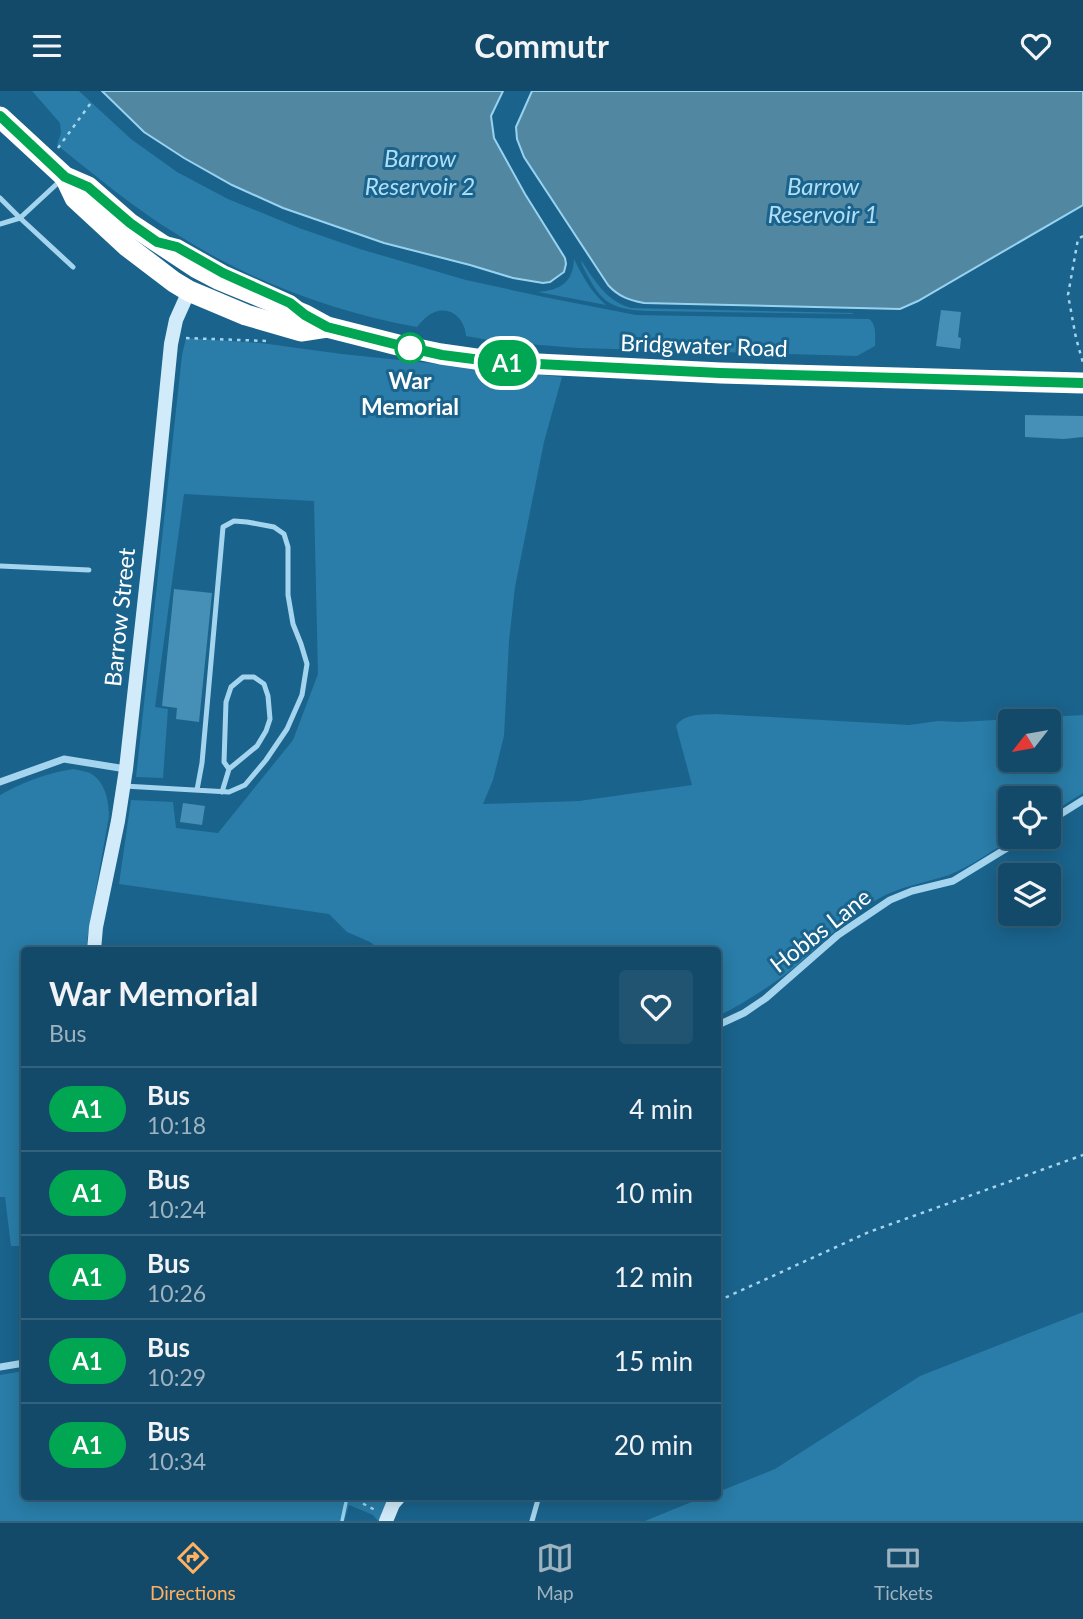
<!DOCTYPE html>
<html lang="en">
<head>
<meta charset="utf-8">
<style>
	:root { --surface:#144a69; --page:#215471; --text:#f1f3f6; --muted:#9db3c0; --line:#33627d; --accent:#ffb161 }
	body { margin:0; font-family:Lato,sans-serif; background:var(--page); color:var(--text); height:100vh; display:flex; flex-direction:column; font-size:26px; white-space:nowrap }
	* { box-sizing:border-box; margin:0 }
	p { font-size:23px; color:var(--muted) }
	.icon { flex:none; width:38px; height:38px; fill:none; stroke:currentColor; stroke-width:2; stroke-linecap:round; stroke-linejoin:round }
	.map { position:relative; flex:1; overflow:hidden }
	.side { position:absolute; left:21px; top:856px; width:700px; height:553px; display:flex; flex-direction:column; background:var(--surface); border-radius:7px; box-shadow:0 4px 18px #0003,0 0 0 2px var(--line) }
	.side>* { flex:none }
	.badge { padding:0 14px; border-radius:23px; font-size:24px; line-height:46px }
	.needle { width:46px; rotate:239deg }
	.tools { position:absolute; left:998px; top:618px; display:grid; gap:14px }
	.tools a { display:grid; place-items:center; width:63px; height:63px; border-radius:7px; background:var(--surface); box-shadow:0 4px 18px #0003,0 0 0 2px var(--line); font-size:35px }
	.map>.badge { position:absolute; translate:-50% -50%; box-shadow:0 0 0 4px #fff }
	.round { display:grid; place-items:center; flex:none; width:74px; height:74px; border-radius:7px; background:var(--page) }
	.summary { display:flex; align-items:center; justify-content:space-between; height:119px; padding:0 28px }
	h1 { font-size:33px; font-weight:700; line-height:52px }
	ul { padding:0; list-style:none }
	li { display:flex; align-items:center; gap:21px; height:84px; padding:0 28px; border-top:2px solid var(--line) }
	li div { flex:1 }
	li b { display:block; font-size:26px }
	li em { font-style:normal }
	li .badge { min-width:77px; font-weight:700; text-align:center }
	header { display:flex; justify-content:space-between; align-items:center; height:91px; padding:0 28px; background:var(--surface); font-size:32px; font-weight:700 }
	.tab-bar { display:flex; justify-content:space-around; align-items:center; height:98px; border-top:2px solid var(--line); background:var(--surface); font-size:19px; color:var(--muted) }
	.tab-bar a { display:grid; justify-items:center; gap:4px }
	.tab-bar .selected { color:var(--accent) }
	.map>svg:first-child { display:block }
</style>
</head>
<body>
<header><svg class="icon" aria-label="menu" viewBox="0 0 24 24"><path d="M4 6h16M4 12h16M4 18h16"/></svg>Commutr<svg class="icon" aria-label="heart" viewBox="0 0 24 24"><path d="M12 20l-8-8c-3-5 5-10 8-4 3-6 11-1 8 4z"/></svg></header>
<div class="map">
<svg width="1083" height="1430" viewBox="0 0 1083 1430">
	<rect width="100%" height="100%" fill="#1a638c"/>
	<g fill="#297da8" fill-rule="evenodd">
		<path d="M32 0H79L131 48 177 81 228 108 299 137 360 158 466 189 544 206 636 224 869 228C877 234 875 246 875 255L857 265 578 257 500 251 466 245C465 229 452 215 435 221 427 224 422 230 417 236 333 221 250 190 178 144 135 118 96 85 57 54L61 42 60 32Z"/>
		<path d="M574 168C583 186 591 201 606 214L538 201C560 199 573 192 574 168Z"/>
		<path d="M581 169C595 190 606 210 631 217L853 222V223L647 220C606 218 600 209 582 174Z"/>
		<path d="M186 247 261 252 342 263 562 286 544 351 515 496 509 550 504 645 493 689 483 713 579 710 692 694 676 635C684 622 702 624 716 623L909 634 938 630 959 631 1083 624V702L1048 724V707H1010V746H1014C993 759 972 775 949 784 925 792 900 795 878 808 846 826 822 853 795 876 771 895 744 912 718 925V859H380L370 851 347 841 329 823 119 793 131 709 173 711 176 737 218 742 293 649 318 583 314 410 184 403 155 616 168 618 163 687 136 686 182 264ZM1010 630H1048V668H1010Z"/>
		<path d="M73 678C78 679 85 680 90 682 105 690 109 710 109 725L87 849V859H24V1155H11L5 1106H0V704C26 690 44 683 73 678Z"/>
		<polygon points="1083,1221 1083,1430 645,1430 706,1405 718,1405 718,1401 775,1378 920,1285"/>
		<polygon points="24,1280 24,1405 392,1405 380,1430 378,1430 373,1424 349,1414 344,1430 0,1430 0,1284"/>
	</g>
	<g fill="#5287a2" stroke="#97d3f0" stroke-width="2">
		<polygon points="102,0 503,0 491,25 494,47 525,103 565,167 566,173 564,181 550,191 543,192 513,187 470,174 384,152 283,117 232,94 184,67 144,41"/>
		<path d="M532 0H1083V114L918 210 900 218 644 212C629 209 619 206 608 194L524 66 517 48 516 36Z"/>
	</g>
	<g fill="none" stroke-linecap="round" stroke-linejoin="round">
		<polyline stroke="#97d3f0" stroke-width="3.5" points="342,1430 346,1411 345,1405"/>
	</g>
	<g fill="#468fb6">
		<polygon points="941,219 961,221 958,246 961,247 960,258 936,255"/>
		<polygon points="1025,324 1083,325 1083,346 1064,348 1025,346"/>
		<polygon points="174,498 212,502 199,631 176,628 177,617 162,615"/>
		<polygon points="183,712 205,715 202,734 180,731"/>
	</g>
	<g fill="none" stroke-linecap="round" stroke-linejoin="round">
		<g stroke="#a5d5ee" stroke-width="2.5" stroke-dasharray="3.5 5" stroke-linecap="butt">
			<polyline points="58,57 93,9"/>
			<polyline points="1083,145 1078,148 1068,204 1076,247 1083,272"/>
			<polyline points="186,247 266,250 267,246"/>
			<polyline points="718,1210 869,1141 1083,1064"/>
			<polyline points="360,1405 362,1412 375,1419"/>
		</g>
		<g stroke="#a5d5ee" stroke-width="5">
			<polyline points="0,107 20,127 73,176"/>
			<polyline points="0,133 20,127 60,90"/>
			<polyline points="0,475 89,479"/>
			<polyline points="124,695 229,701 245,694 266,669 287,638 302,604 307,573 301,553 293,533 288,504 288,456 284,443 274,436 247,431 234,430 223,436 202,672 197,699"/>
			<polyline points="222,701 229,678 257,655 266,640 270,628 268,605 264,593 254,586 243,586 231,596 226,611 224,671 229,678"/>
			<polyline points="532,1430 539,1405"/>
		</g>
		<g stroke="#a5d5ee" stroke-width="7">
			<polyline points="0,691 64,668 126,678"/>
			<polyline points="1048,731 1083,709"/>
			<polyline points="718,934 744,922 766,907 838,844 890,809 912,800 953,790 1025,746"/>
			<polyline points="0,1276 24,1272"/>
		</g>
		<g stroke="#d2ebfa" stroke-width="14">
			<polyline points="94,859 96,836 118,730 126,678 154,424 171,253 176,229 189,200"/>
			<polyline points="386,1430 393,1413 400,1405"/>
		</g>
		<g stroke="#fff" stroke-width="21">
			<polyline points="0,26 65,86 88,96 129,132 197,177 218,188 305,224 327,236 398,254 441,263 497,271 721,282 1083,292"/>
			<polyline points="65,86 75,107 128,156 174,191 189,200 246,224 301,240 327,236"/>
		</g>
	</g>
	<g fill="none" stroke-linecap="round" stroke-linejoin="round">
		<defs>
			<polyline id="line" points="0,25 65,86 88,96 130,132 157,151 177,156 223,182 290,212 305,224 327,236 398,254 442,264 497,271 720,282 1083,292"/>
		</defs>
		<use href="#line" stroke="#fff" stroke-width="16"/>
		<use href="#line" stroke="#00a651" stroke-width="10"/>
	</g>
	<circle fill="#fff" stroke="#00a651" stroke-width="3.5" cx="410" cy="257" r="14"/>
	<g text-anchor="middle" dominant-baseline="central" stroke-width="6" stroke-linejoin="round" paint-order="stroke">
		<g font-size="23" fill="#fff" stroke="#1a638c">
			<text transform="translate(704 254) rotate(2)">Bridgwater Road</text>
			<text transform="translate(119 526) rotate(-84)">Barrow Street</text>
			<text transform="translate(820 839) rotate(-38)">Hobbs Lane</text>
		</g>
		<g font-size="23" font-weight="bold" fill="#fff" stroke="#1a638c">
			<text x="410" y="289">War<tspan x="410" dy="26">Memorial</tspan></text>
		</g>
		<g font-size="24" font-style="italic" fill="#b0def5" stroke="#1a638c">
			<text x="420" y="66">Barrow<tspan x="420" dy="28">Reservoir 2</tspan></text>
			<text x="823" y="94">Barrow<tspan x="823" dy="28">Reservoir 1</tspan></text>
		</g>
	</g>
</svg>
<div class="tools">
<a><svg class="needle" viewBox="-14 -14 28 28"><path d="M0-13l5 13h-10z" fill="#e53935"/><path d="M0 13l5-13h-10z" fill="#9db3c0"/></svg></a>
<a><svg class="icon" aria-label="locate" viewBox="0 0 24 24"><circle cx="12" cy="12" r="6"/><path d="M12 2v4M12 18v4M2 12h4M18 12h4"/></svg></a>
<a><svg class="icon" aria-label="layers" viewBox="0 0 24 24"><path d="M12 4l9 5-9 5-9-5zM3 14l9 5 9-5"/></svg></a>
</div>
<b class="badge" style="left:507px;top:272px;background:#00a651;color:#fff">A1</b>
<section class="side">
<div class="summary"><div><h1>War Memorial</h1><p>Bus</p></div><a class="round"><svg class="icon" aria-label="heart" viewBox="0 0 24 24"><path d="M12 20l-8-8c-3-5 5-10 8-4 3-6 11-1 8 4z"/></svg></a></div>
<ul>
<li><span class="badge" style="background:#00a651;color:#fff">A1</span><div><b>Bus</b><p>10:18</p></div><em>4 min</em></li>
<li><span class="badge" style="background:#00a651;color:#fff">A1</span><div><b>Bus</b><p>10:24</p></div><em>10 min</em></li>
<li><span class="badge" style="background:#00a651;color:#fff">A1</span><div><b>Bus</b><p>10:26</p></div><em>12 min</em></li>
<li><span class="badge" style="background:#00a651;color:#fff">A1</span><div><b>Bus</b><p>10:29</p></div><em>15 min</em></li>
<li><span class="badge" style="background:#00a651;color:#fff">A1</span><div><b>Bus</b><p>10:34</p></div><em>20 min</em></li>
</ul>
</section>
</div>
<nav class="tab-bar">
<a class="selected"><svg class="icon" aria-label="directions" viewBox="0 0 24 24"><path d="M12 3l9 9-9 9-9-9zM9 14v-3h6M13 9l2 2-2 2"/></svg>Directions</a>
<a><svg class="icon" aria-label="map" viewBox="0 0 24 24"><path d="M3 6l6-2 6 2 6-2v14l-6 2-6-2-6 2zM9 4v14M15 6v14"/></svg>Map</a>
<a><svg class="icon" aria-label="tickets" viewBox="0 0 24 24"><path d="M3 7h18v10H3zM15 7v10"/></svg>Tickets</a>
</nav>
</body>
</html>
